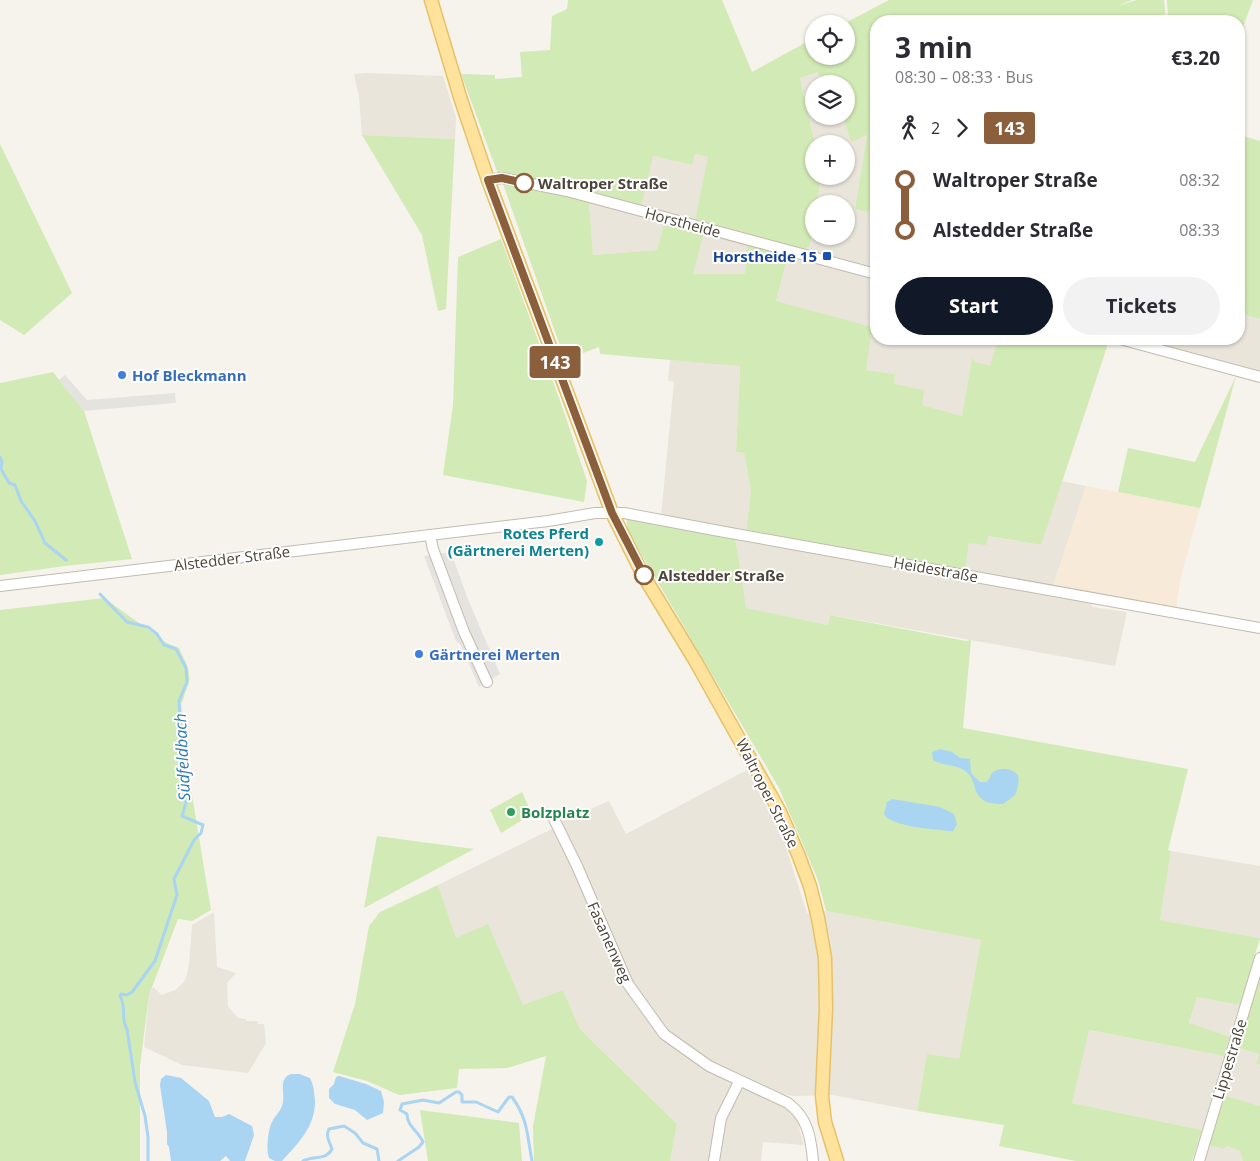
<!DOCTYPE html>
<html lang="en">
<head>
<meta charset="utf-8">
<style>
	:root { --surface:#fff; --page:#f2f2f3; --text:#2b2b33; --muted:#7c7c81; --accent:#111827 }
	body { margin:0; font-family:"Open Sans",sans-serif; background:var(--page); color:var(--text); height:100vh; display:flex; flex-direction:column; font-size:19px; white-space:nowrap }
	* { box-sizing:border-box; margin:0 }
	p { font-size:16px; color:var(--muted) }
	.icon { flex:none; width:28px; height:28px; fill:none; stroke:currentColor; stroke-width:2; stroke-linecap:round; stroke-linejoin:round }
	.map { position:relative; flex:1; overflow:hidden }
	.drawer { position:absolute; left:870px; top:15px; width:375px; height:330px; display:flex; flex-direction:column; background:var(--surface); border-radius:20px; box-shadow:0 1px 4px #0004 }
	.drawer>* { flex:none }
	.badge { padding:0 10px; border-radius:4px; font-size:18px; line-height:32px }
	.buttons { position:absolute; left:805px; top:15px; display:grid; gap:10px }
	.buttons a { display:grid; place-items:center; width:50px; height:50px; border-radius:50%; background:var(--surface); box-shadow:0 1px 4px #0004; font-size:25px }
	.map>.badge { position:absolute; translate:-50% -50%; box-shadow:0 0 0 2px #fff }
	.legs { display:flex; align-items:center; gap:8px; height:55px; padding:0 25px; font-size:16px }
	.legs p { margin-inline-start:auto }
	.overview { display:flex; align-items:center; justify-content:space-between; height:85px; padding:0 25px }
	h1 { font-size:28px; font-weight:700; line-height:38px }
	.action { display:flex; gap:10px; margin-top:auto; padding:10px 25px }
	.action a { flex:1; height:58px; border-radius:30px; background:var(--accent); color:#fff; font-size:20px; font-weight:700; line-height:58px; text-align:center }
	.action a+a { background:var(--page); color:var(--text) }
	ul { padding:0 25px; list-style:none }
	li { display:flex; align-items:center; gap:18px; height:50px; font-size:19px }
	li i { display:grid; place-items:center; width:8px; height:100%; margin:0 6px; background:currentColor }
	li i::after { content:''; width:12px; height:12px; margin:-6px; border:4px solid; border-radius:50%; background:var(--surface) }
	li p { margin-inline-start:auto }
	li:first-child i { background:linear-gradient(#0000 50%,currentColor 0) }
	li:last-child i { background:linear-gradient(currentColor 50%,#0000 0) }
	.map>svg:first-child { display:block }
</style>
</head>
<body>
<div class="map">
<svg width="1260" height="1161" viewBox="0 0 1260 1161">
	<rect width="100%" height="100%" fill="#f6f3ec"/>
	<g fill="#eae5da">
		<polygon points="818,72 832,79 834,84 814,84 814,116 843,116 851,141 867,135 855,209 876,214 876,339 998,339 990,367 976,362 972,359 962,416 922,405 894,384 895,374 866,370 776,301 788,255 810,245 814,222 814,236 846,236 846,204 817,204 821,176 846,176 846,144 815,144 800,78"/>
		<polygon points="369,73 443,76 456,117 455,139 362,135 359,97 354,74"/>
		<polygon points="695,154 709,157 695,221 747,244 745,274 693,274 665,222 657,250 593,255 589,201 653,156 691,165"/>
		<polygon points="1239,300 1245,301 1242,314 1260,319 1260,371 1136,339 1239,339"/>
		<polygon points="670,360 740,365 736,452 744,453 751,491 746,531 661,516 674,382 668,381"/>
		<polygon points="1062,481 1086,486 1053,586 965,570 969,543 988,536 1040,545"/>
		<polygon points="735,537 1092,602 1092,607 1127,612 1115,666 831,615 828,625 745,608"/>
		<polygon points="747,770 783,838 807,913 826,911 981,940 959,1060 927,1054 917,1111 832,1095 793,1096 768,1091 766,1099 789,1110 797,1120 804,1145 763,1142 761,1161 670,1161 677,1124 580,1029 563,990 523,1006 488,925 456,939 438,885 554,828 560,822 609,801 626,834"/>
		<polygon points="1171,851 1260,866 1260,938 1160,920"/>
		<polygon points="214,912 217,967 236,973 227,983 228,1006 238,1018 246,1019 246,1021 258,1021 258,1024 264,1024 266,1043 248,1073 182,1065 144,1047 149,995 153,987 162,995 175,990 183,983 186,978 189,965 192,925"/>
		<polygon points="1197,997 1240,1005 1230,1037 1189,1024"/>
		<polygon points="1088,1030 1224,1056 1202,1130 1072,1103"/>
		<polygon points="1238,1048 1259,1054 1256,1064 1260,1065 1260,1106 1223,1095"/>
		<polygon points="1208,1145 1224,1149 1225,1146 1241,1151 1243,1161 1203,1161"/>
	</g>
	<polygon fill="#f7ead8" points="1086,486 1200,508 1181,576 1176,608 1053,586"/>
	<g fill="#d2eab5">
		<polygon points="568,0 722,0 752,72 814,38 814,56 846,56 846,24 843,24 889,0 1132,0 1116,6 1137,0 1164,0 1166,21 876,21 876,214 855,209 867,135 851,142 843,116 846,116 846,84 834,84 832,79 822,82 818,72 800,78 815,144 814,176 821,176 817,204 814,204 814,222 810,245 804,250 695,221 708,157 695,154 692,165 653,156 641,206 498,174 461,74 495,75 495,79 522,77 520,52 550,50 552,16 567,9"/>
		<polygon points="1167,0 1253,0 1239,38 1239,21 1168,21"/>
		<polygon points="362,135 455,139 446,309 438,311 422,235"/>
		<polygon points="1239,135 1260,141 1260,319 1242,314 1245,302 1239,300"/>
		<polygon points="0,144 72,293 24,335 0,320"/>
		<polygon points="503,184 589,201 593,255 657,250 665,221 704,232 693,274 745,274 747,244 788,255 776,301 872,327 866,370 895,374 894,384 924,390 922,405 962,416 972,358 976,362 990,366 998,339 1101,339 1109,341 1041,545 988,536 986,545 969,543 965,570 746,531 751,491 744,453 736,452 740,366 600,354 599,347 565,360"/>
		<polygon points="501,239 563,409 587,481 584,502 443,475 453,405 458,257"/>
		<polygon points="53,372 84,411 132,559 65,566 0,575 0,383"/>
		<polygon points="1236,376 1200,508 1118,492 1128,448 1195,462"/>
		<polygon points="627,519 735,537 746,608 828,625 830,615 966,641 971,640 963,728 1188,769 1168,850 1171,851 1160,920 1260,938 1240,1005 1197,997 1189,1023 1230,1037 1224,1056 1089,1030 1072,1103 1202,1130 1192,1161 1076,1161 999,1146 1004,1125 917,1111 927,1054 959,1059 981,940 826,911 818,880 779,788 627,530"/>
		<path d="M104 598 167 643 179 648C184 659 191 670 189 682 187 689 184 694 183 701L181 703 184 747 211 910 192 921 178 919 149 995 140 1066V1161H0V610Z"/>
		<polygon points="522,792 532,814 501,833 490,810"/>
		<polygon points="377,836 474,849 364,908"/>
		<polygon points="438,885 456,938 488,924 523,1005 563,990 580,1029 677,1124 670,1161 534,1161 533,1126 546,1056 507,1068 459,1069 457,1088 399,1095 367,1081 333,1072 355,1004 369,926 380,912"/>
		<polygon points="1259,976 1260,976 1260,1065 1256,1064 1259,1054 1238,1048"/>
		<polygon points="1223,1095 1260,1106 1260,1161 1243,1161 1240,1151 1226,1146 1224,1149 1208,1145"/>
		<polygon points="420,1110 519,1123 522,1161 428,1161"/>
	</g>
	<g fill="#e5e3e0">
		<polygon points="65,375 87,400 175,393 176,403 84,411 59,380"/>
		<polygon points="451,552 467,597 500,674 479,687 461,645 456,641 424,556"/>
	</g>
	<g fill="#a9d4f2">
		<path d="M940 749 952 752 960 758 970 759 971 773 980 782H987C990 779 990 775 993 772 999 767 1014 768 1018 776 1020 782 1017 790 1015 795L1003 804C965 804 983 780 962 769 952 764 943 766 933 760L932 752Z"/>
		<path d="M892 799 940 807 954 814 957 824 953 831H948C933 829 892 827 884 814L887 802Z"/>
		<path d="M291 1074H299L310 1078C314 1086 314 1092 315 1101 315 1127 299 1142 282 1161H275L269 1158C266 1149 268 1128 273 1120 277 1114 282 1109 283 1102 285 1092 278 1079 291 1074Z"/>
		<polygon points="166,1075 181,1078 209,1101 215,1117 222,1117 229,1114 252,1126 254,1135 245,1161 230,1161 226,1156 220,1161 171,1161 169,1147 167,1144 167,1132 160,1085 161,1079"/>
		<polygon points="339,1076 366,1084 381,1091 384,1102 383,1113 367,1120 355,1110 335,1104 329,1098 329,1089 334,1084 336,1077"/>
	</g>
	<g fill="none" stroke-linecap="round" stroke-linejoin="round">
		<g stroke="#a9d4f2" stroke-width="3">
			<polyline points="0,457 2,462 1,469 9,483 15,485 21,501 35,521 45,543 66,560"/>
			<path d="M100 594 127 622 148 627 157 634 164 645 176 649 186 668 187 682 179 701 185 781 183 788 186 803 182 816 203 825 201 833 194 840 174 879 177 895 155 961 132 992 127 995 121 994 120 996C127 1006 120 1019 127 1029L135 1082 145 1116 148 1137V1161"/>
			<path d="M303 1161C313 1155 326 1161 332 1149 330 1142 325 1137 329 1129L344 1126 355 1133 363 1143 377 1149 379 1161"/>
			<path d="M398 1161 419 1147 423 1142C418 1130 407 1127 407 1114L400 1110 402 1104 423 1100 439 1103 456 1092H459L462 1095V1102H476L498 1112 509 1097H512C528 1119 527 1135 532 1161"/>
		</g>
		<defs>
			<g id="minor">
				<polyline points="488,180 502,178 567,191 876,274"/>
				<polyline points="1120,339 1260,377"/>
				<polyline points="430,535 433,549 464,632 487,682"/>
				<polyline points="0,586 548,521 595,513 624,513 714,530 1260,628"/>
				<path d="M554 819 577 866 628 984 664 1034 709 1066 788 1103C808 1118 811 1138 813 1161"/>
				<polyline points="714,1161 721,1118 739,1082"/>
				<polyline points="1199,1161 1260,958"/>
			</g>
			<polyline id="major" points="431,0 460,97 488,180 612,513 643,575 696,662 780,812 798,854 810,886 818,918 825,958 826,1008 822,1096 825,1122 837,1161"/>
		</defs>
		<use href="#minor" stroke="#c2bbae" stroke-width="12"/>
		<use href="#major" stroke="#e6c16a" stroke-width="15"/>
		<use href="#minor" stroke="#fff" stroke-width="10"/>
		<use href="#major" stroke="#ffe39c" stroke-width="12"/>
	</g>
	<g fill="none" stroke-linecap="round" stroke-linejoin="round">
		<defs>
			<polyline id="line-1" points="524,183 502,178 488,180 612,513 644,575"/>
		</defs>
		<use href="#line-1" stroke="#fff" stroke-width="11"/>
		<use href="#line-1" stroke="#8b5e3c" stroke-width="8"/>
	</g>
	<g fill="#fff" stroke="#8b5e3c" stroke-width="2.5">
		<circle cx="524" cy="183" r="9"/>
		<circle cx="644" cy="575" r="9"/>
	</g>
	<rect fill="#1a4fb4" stroke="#fff" stroke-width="2" x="822" y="251" width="10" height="10" rx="2.5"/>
	<g fill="#3f7fe0" stroke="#fff" stroke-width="2">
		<circle cx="122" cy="375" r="5"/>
		<circle cx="419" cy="654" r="5"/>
	</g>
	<circle fill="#0f9aa8" stroke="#fff" stroke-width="2" cx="599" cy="542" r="5"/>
	<circle fill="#2e9e5b" stroke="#fff" stroke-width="2" cx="511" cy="812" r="5"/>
	<g text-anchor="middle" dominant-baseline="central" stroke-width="4" stroke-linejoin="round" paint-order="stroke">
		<g font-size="15" font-weight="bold" fill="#4b4439" stroke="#fff" text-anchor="start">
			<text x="538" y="183">Waltroper Straße</text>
			<text x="658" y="575">Alstedder Straße</text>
		</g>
		<g font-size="15" fill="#4b4439" stroke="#fff">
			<text transform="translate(683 222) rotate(15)">Horstheide</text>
			<text transform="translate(232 558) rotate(-7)">Alstedder Straße</text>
			<text transform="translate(936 569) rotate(10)">Heidestraße</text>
			<text transform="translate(768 793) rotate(63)">Waltroper Straße</text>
			<text transform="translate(610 942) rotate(66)">Fasanenweg</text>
			<text transform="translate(1229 1059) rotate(-73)">Lippestraße</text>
		</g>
		<g font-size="15" font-weight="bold" fill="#164399" stroke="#fff" text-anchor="end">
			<text x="817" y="256">Horstheide 15</text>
		</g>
		<g font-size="15" font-weight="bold" fill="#366cbe" stroke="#fff" text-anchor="start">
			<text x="132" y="375">Hof Bleckmann</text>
			<text x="429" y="654">Gärtnerei Merten</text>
		</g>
		<g font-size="15" font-weight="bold" fill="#0d838f" stroke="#fff" text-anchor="end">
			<text x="589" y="533">Rotes Pferd<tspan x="589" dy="17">(Gärtnerei Merten)</tspan></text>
		</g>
		<g font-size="15" font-weight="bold" fill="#27864d" stroke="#fff" text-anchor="start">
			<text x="521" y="812">Bolzplatz</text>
		</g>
		<g font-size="16" font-style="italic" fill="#2e7ab2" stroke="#fff">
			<text transform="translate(182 757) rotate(-93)">Südfeldbach</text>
		</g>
	</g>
</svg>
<div class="buttons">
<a><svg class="icon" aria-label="locate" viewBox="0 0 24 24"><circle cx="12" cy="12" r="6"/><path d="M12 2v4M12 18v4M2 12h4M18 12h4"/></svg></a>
<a><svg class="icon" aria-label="layers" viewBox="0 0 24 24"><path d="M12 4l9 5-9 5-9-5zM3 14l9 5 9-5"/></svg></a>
<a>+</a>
<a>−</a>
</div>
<b class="badge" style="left:555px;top:362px;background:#8b5e3c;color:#fff">143</b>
<section class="drawer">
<div class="overview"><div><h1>3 min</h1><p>08:30 – 08:33 · Bus</p></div><b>€3.20</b></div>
<div class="legs"><svg class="icon" aria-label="walk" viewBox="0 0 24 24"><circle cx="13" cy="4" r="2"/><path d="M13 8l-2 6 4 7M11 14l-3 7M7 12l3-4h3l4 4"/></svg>2<svg class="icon" aria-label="forward" viewBox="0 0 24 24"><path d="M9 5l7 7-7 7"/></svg><b class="badge" style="background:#8b5e3c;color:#fff">143</b></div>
<ul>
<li><i style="color:#8b5e3c"></i><b>Waltroper Straße</b><p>08:32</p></li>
<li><i style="color:#8b5e3c"></i><b>Alstedder Straße</b><p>08:33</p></li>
</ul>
<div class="action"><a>Start</a><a>Tickets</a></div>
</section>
</div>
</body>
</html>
